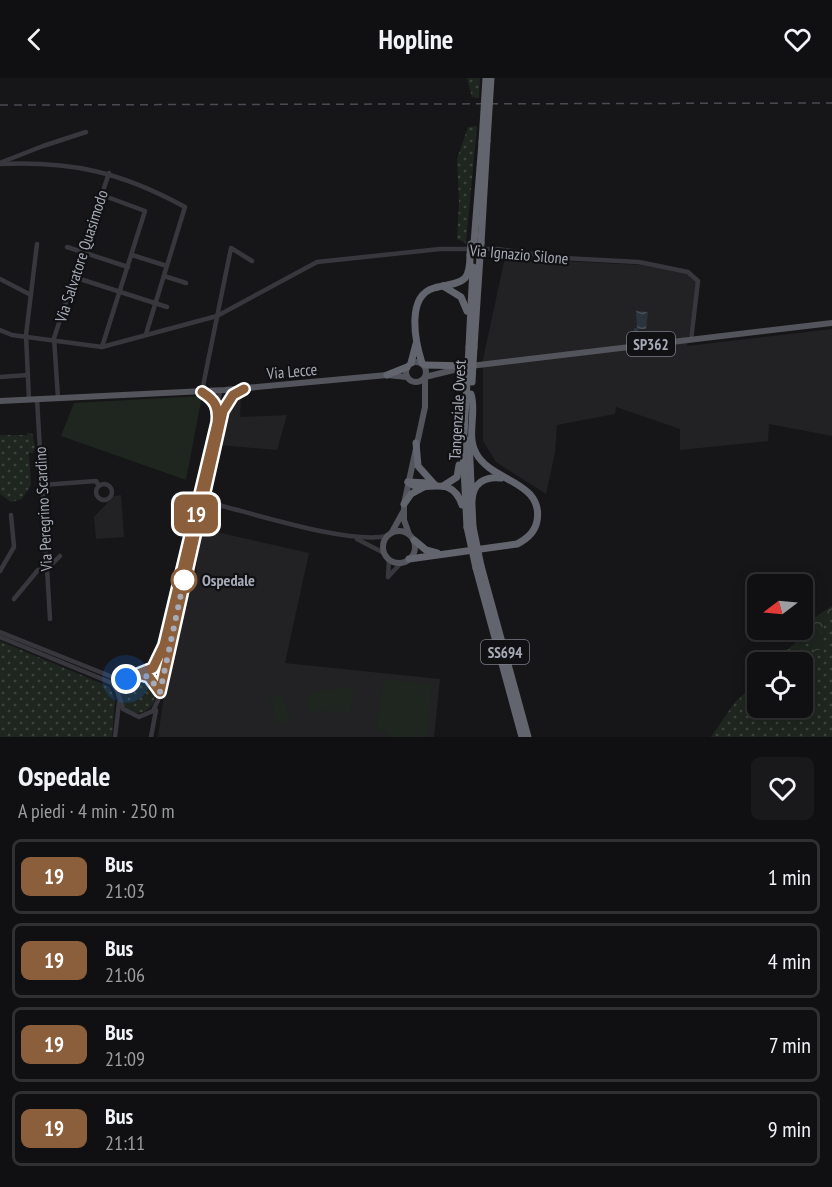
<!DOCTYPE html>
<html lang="it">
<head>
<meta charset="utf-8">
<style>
	:root { --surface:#101012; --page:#19191b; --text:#f1f3f6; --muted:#9c9d9f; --line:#303032 }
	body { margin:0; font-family:"PT Sans Narrow",sans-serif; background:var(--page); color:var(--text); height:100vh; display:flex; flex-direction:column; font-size:22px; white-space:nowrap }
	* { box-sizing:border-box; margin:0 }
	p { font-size:20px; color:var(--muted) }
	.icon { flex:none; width:33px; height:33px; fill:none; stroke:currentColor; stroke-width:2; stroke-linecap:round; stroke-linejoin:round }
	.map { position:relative; height:659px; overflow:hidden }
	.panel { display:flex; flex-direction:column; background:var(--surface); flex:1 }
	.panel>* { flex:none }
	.badge { padding:0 12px; border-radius:9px; font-size:21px; line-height:39px }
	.needle { width:39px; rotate:254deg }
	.fabs { position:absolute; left:747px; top:496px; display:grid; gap:12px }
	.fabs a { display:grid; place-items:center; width:66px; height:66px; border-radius:9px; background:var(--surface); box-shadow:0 3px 15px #0003,0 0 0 2px var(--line); font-size:30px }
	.you { position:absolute; width:30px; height:30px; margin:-15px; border:4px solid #fff; border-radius:50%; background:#1a73e8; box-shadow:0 0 0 9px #1a73e833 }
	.map>.badge { position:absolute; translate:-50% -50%; box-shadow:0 0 0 3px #fff }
	.round { display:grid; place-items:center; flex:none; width:63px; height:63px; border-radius:9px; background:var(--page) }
	.head { display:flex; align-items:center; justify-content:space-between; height:102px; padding:0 18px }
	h1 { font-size:28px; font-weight:700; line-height:45px }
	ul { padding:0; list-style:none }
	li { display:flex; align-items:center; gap:18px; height:75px; margin:0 12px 9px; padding:0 6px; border:3px solid var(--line); border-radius:9px }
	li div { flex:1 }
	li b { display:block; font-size:22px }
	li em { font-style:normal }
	li .badge { min-width:66px; font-weight:700; text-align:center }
	header { display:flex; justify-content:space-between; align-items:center; height:78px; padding:0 18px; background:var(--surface); font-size:27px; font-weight:700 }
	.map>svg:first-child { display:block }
</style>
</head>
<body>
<header><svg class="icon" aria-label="back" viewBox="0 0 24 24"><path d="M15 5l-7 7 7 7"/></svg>Hopline<svg class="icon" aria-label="heart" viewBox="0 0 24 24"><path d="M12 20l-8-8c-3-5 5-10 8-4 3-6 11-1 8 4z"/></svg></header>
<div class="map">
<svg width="832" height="659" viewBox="0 0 832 659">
	<defs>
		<pattern id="grass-dots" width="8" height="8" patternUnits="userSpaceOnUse" patternTransform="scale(1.5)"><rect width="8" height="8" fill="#1e261f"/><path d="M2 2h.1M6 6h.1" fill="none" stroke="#3c433d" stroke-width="1.8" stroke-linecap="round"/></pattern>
		<pattern id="forest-crowns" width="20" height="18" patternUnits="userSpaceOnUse" patternTransform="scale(1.5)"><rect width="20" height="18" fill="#1e261f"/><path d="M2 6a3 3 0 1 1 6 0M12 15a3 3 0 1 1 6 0" fill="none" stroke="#3c433d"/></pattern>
		<pattern id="water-waves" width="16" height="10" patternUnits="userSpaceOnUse" patternTransform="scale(1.5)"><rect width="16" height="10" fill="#2b333c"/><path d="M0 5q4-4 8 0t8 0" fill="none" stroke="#474e56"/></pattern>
	</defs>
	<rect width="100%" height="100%" fill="#161618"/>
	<g fill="#222225">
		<polygon points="506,175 562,183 642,187 685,195 696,201 697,207 687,268 832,251 832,358 769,346 768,363 680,372 680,351 616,329 615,336 557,347 555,375 546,416 496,384 483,363 483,281"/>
		<polygon points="241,316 240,339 287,337 277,372 219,367 228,329 234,318"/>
		<polygon points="121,417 124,459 96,461 94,439 114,418"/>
		<polygon points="199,450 309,475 285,585 440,601 434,659 158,659 170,574 182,540 191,500 196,496"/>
	</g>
	<g fill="url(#grass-dots)">
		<polygon points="467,0 480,0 479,20 472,19"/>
		<polygon points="477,48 466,165 457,161 459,124 457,81 468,49"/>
		<polygon points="27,355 32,355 35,368 33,375 29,375 31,407 22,421 11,424 0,416 0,357 27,357"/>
		<polygon points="832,535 832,659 711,659 735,624 757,604 758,630 802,630 802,585 778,585"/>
		<polygon points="0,563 110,609 115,623 112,659 0,659"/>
		<circle cx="138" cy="618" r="17"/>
	</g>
	<g fill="url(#forest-crowns)">
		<polygon points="832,528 832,541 819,551 825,568 823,571 815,573 810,565 805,564 790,585 772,585 794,566 815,539"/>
		<polygon points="757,602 757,623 748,627 738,626 749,609"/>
	</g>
	<g fill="#1e261f">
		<polygon points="202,318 186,402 61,358 74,325"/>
		<polygon points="384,601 432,606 427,659 389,659 387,654 376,651"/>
		<polygon points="352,609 354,612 350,637 345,634 310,633 307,619 320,612"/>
		<path d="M279 616C284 620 288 635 292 643L276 647 272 625 267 620Z"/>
	</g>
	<polygon fill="url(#water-waves)" points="636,233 648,234 646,251 638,251 637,258 634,257 634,250 637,250"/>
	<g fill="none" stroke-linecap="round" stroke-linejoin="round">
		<g stroke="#37373d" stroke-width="4.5">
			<polyline points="2,84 43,68 86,54"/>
			<path d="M0 86C72 83 121 94 185 129L146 256"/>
			<polyline points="102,117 145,133 102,269"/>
			<polyline points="67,169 128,189"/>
			<polyline points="132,177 167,188"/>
			<polyline points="164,198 186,205"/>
			<polyline points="74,199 167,229"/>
			<polyline points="0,201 31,217"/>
			<polyline points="0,252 12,257 102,269 217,238 317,184 440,171 497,171 563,180 639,184 688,194 698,203 691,262"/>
			<polyline points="0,299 28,297"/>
			<polyline points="58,320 54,260 109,95"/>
			<polyline points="37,321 50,541"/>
			<polyline points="29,322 26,257 37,166"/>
			<polyline points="218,327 220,313"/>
			<circle cx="104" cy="414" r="8"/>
			<polyline points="42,407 96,403 99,408"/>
			<path d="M207 408 215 424 222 428C262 438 350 466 387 458"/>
			<polyline points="199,442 204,436 222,428"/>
			<polyline points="357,461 384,475"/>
			<polyline points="0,493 14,469 11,437"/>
			<polyline points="388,499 401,485"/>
			<polyline points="388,499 389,481"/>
			<polyline points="14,521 38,492 47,491 60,478"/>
			<polyline points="0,554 115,600 126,601"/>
			<polyline points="0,559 112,605 118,614"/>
			<path d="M138 596 154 603 160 618 153 633 139 639 123 631 118 615 126 601 153 590 164 567 217 345C219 329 215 322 202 313L231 170 252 183"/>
			<polyline points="160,611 223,333 233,317 243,311"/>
			<polyline points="115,659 119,625"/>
			<polyline points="151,659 156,632"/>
		</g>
		<g stroke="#53545c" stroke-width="6">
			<circle cx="416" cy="294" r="10"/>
			<polyline points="0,323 225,312 387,297 407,299"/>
			<circle cx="399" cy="469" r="16"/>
			<polyline points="392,454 403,434"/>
			<polyline points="409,456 404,442 404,426 425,329 425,299 470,288 832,245"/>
		</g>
		<g stroke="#62656e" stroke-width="7">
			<polyline points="474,165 482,64"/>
			<polyline points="481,165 487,63"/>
			<polyline points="443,208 461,219 467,233"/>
			<polyline points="469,269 473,189"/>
			<polyline points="474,269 480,178"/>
			<polyline points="411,285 416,266"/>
			<path d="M422 285C415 263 406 218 434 210 444 207 458 207 465 200 470 194 470 185 470 177"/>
			<polyline points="425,287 470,288"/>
			<polyline points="387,297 407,289"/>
			<polyline points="467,304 463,373 467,449"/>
			<polyline points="469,362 473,449"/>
			<polyline points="416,365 418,388 435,407"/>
			<path d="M408 404C424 418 451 393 462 427"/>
			<polyline points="408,404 429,405"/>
			<polyline points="443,408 457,399 459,387"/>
			<path d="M472 422C473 405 485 398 501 400"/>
			<polyline points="404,426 411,416 424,409"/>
			<polyline points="414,462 426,472 437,475"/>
			<path d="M409 481 517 466C527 461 535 454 537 443 544 403 491 404 476 375 466 357 477 335 471 316"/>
			<polyline points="481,488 528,659"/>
			<polyline points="476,490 522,659"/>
		</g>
		<polyline stroke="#4a4b52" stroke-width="1.5" stroke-dasharray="8 6" stroke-linecap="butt" points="0,27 832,25"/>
		<g stroke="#62656e" stroke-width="7">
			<polyline points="487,63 491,0"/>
			<polyline points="482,64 486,0"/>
			<polyline points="470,177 471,166"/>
			<polyline points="480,178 481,165"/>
			<polyline points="467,304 469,269"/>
			<polyline points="472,304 474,269"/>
			<polyline points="467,449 476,490"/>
			<polyline points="473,449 481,488"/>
		</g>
	</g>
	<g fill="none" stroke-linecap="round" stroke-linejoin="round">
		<defs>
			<path id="line" d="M202 314C215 322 219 329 217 345L164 567 153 590 138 596 149 599 160 614 223 333 233 317 244 311"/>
		</defs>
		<use href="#line" stroke="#fff" stroke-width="14"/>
		<use href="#line" stroke="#8b5e3c" stroke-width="9"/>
		<polyline stroke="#a7abb8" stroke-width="6" stroke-dasharray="0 10.8" points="126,601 138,596 149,599 160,614 184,502"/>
	</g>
	<circle fill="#fff" stroke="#8b5e3c" stroke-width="3" cx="184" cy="502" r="12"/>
	<g text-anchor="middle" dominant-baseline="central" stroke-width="4.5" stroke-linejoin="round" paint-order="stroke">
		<g fill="#111113" stroke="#7a7d86" stroke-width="1.5">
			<rect x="627" y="254" width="48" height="24" rx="4.5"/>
			<rect x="481" y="562" width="48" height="24" rx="4.5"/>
		</g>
		<g font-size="15" font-weight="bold" fill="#a7abb8">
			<text x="651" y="266">SP362</text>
			<text x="505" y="574">SS694</text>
		</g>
		<g font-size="16" fill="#a7abb8" stroke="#111113">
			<text transform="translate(519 176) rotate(5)">Via Ignazio Silone</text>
			<text transform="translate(81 178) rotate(-72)">Via Salvatore Quasimodo</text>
			<text transform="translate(292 293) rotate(-5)">Via Lecce</text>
			<text transform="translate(457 332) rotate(-87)">Tangenziale Ovest</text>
			<text transform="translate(43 431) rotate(-93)">Via Peregrino Scardino</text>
		</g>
		<g font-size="16" font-weight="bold" fill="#a7abb8" stroke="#111113" text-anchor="start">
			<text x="202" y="502">Ospedale</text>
		</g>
	</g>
</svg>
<div class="fabs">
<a><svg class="needle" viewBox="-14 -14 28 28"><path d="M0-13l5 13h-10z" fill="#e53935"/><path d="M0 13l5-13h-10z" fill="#9c9d9f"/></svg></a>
<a><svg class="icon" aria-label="locate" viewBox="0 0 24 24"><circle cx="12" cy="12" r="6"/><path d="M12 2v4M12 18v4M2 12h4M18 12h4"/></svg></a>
</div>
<div class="you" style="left:126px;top:601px"></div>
<b class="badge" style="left:196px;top:436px;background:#8b5e3c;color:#fff">19</b>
</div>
<section class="panel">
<div class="head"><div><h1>Ospedale</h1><p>A piedi · 4 min · 250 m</p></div><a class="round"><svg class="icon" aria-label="heart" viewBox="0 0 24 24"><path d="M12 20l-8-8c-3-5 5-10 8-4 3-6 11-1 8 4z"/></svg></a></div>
<ul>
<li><span class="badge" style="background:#8b5e3c;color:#fff">19</span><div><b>Bus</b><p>21:03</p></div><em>1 min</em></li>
<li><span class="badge" style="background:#8b5e3c;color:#fff">19</span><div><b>Bus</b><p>21:06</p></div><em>4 min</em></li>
<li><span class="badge" style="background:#8b5e3c;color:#fff">19</span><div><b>Bus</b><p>21:09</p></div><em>7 min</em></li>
<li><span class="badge" style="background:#8b5e3c;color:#fff">19</span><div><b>Bus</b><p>21:11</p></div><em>9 min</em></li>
</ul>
</section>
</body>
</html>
